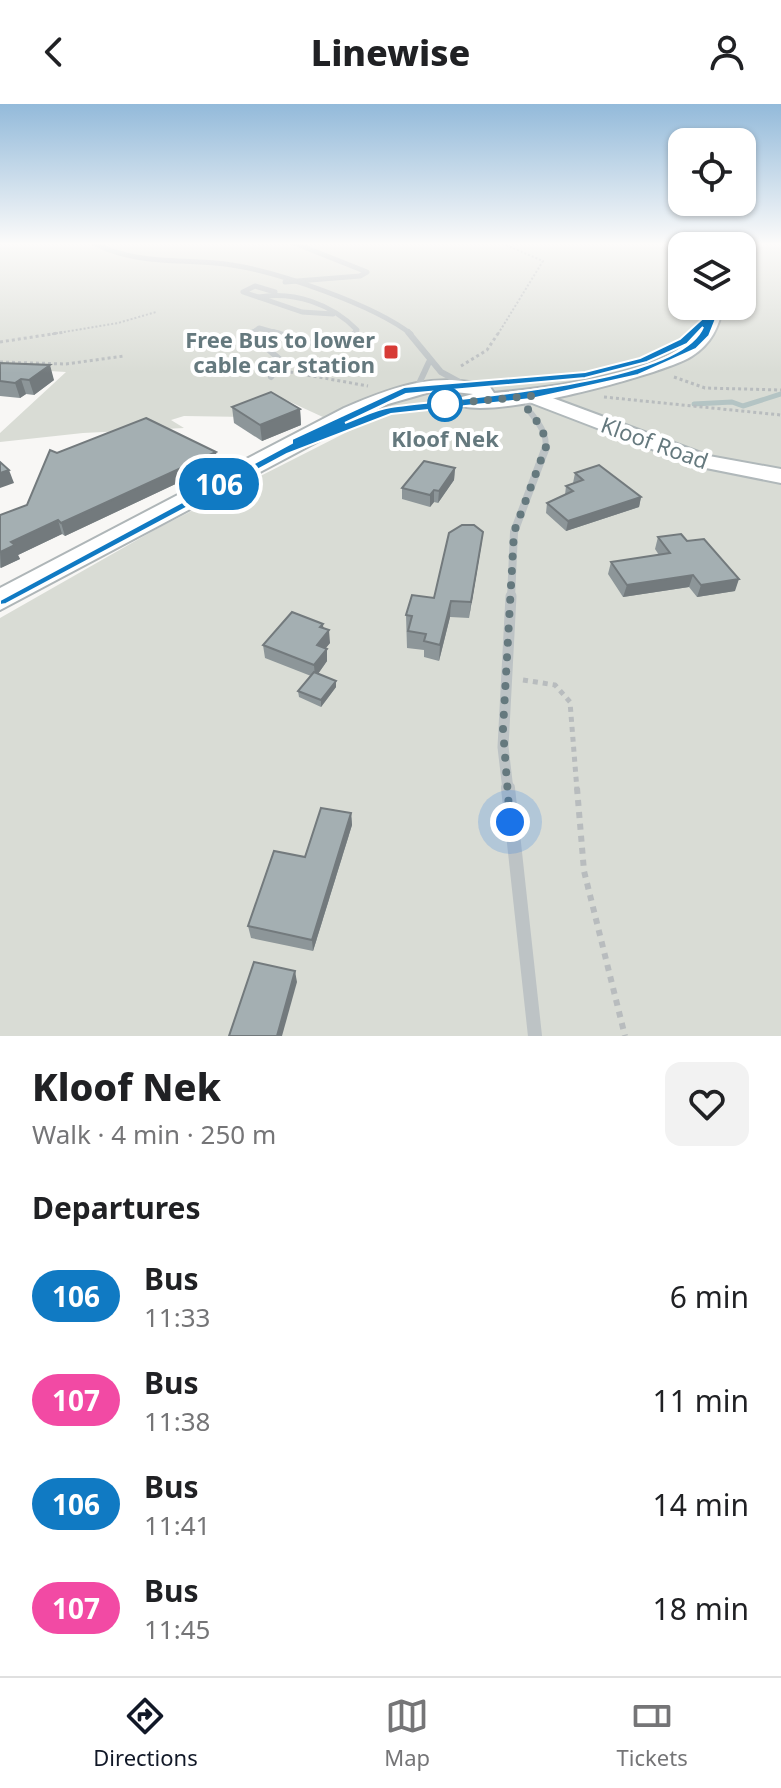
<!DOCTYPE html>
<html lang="en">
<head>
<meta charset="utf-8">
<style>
	:root { --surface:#fff; --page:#f2f2f2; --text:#202124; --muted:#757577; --line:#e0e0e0; --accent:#111827 }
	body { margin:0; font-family:"Noto Sans",sans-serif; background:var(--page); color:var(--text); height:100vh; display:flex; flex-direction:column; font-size:30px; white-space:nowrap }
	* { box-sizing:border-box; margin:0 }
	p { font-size:26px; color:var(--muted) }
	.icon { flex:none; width:44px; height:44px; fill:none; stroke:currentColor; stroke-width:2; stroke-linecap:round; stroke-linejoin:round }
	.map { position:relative; height:932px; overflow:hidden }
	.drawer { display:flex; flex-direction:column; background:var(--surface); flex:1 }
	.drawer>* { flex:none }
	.badge { padding:0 16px; border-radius:26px; font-size:28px; line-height:52px }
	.tools { position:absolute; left:668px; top:24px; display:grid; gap:16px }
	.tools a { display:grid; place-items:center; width:88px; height:88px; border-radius:16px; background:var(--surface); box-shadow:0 2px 6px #0004; font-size:40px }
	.you { position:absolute; width:40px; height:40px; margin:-20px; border:6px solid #fff; border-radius:50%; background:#1a73e8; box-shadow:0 0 0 12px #1a73e833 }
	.map>.badge { position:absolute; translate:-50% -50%; box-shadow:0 0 0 4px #fff }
	h2 { padding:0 32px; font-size:30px; line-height:72px }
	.round { display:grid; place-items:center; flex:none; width:84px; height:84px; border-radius:16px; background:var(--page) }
	.head { display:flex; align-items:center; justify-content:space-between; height:136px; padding:0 32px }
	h1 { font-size:38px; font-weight:800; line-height:60px }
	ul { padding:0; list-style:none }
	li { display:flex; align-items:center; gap:24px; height:104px; padding:0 32px }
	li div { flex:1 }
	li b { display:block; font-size:30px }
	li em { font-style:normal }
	li .badge { min-width:88px; font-weight:700; text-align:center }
	header { display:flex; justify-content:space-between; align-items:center; height:104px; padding:0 32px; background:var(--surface); font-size:36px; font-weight:800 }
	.menu { display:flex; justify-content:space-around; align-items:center; height:112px; border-top:2px solid var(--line); background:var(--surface); font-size:22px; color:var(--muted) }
	.menu a { display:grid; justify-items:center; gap:4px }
	.menu .active { color:var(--accent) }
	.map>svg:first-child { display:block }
</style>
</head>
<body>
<header><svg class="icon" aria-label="back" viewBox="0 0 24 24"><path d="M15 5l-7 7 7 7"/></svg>Linewise<svg class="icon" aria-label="person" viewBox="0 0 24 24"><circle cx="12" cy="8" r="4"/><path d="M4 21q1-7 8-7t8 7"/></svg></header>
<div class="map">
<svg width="781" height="932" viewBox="0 0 781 932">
	<rect width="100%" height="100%" fill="#f8f7f5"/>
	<path fill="#d9dcd5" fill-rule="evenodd" d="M0 139H781V932H0V514L158 424 351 326 286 296 247 313 184 312 171 316 184 324 83 329 0 338V329L66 268 0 264ZM682 142H742V202H682Z"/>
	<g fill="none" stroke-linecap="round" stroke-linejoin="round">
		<polyline stroke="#b4c4c4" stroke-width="5" points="694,300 732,298 743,302 781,290"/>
		<defs>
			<polygon id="secondary" points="531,286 709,352 781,365 781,379 696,362 524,296 522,292"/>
			<g id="primary">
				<polygon points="679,139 693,139 695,142 682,143"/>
				<path d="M707 202H723C719 223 711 240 692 252 663 271 474 321 455 298L458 294 473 290 437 286 388 300 0 506V484L344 304C393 283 438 266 490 283L494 289C545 284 670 271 699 226 704 219 705 210 707 202Z"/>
			</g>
		</defs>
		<use href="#secondary" stroke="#b0b8ba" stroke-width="4"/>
		<use href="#primary" stroke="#afb6b8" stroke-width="4"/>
		<g stroke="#b8bcbe" stroke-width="2" stroke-dasharray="2 2" stroke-linecap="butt">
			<polyline points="52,230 118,219 156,208"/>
			<polyline points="498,230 543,157 501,139"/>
		</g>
		<g stroke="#b8bcbe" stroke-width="3" stroke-dasharray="3 3" stroke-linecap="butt">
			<polyline points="0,238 65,228"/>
			<polyline points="0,258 66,260 124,252"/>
			<polyline points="461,262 487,246 499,228"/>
			<polyline points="290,268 368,282"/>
			<polyline points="674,273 705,284 781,286"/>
			<polyline points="604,293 781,311"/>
		</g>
		<polyline stroke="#b8bcbe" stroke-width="5" stroke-dasharray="5 5" stroke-linecap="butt" points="523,576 555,581 570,598 577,686"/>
		<polyline stroke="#b8bcbe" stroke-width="6" stroke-dasharray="6 6" stroke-linecap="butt" points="577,684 584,767 625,932"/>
		<g stroke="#bdc3c5" stroke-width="5">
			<path d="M93 139C138 162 183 154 232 161 278 168 374 201 411 230"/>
			<polyline points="285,178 360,172 367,168 294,139"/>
			<polyline points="275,188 255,182 243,188 302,208 333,210"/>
			<path d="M259 193C294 187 332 200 357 226L354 230"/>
			<polyline points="251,230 259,224 280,230"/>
		</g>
		<g stroke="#bdc3c5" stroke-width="6">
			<polyline points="254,228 250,230 283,258 271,273"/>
			<path d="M273 228C299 235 335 252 356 228"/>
			<polyline points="408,228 441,268 463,280"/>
			<polyline points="417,284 429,258"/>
			<path d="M531 292 527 304C536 316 549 330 545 345"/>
		</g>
		<polyline stroke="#bdc3c5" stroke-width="8" points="511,494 514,428 546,343"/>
		<polyline stroke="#bdc3c5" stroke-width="11" points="508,686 503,643 511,492"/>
		<polyline stroke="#bdc3c5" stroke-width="14" points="508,684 535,932"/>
		<use href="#secondary" fill="#fff" fill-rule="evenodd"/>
		<use href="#primary" fill="#fff" fill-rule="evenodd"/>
	</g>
	<g fill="#8d9699">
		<polygon points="0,259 54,276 34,291 26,290 20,294 0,292"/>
		<polygon points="232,303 300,305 301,321 262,337 234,319"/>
		<polygon points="57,349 218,360 65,432 62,430 18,451 20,455 0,464 0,411 27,401"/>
		<polygon points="455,364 454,376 438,399 434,398 430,403 402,395 402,384"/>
		<polygon points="575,369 641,393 639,403 566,427 546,409 547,399 565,391 566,382 573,379"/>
		<polygon points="483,428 469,514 450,513 439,557 424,553 424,546 407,544 406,511 434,494"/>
		<polygon points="658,433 735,487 697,493 689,483 623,493 608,470 611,458 659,451 655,445"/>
		<polygon points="323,524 330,539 325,544 327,557 318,570 336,577 336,583 321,603 299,593 298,587 311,572 265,554 263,541"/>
		<polygon points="351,709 352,721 313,847 251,834 248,822 305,753"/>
	</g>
	<g fill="#737a7d">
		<polygon points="50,261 54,276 34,291 29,276"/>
		<polygon points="21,275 26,290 20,294 15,279"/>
		<polygon points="300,305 301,321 262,337 260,321"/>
		<polygon points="216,348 218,360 65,432 61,419"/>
		<polygon points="455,364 454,376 438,399 439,387"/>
		<polygon points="9,366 14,379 0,384 0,369"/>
		<polygon points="434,386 434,398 430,403 430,391"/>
		<polygon points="641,393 639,403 566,427 568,417"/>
		<polygon points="58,416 62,430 18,451 20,455 1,464 0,448 11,438"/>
		<polygon points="483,428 481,443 469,514 471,498"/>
		<polygon points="693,471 689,483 623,493 627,481"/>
		<polygon points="739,475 735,487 697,493 701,481"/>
		<polygon points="451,497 450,513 439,557 440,541"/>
		<polygon points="323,520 324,532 329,526 330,539 318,554 317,541 320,523"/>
		<polygon points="327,545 327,557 315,574 314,561"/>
		<polygon points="336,577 336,583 321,603 321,596"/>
		<polygon points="351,709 352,721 313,847 312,836"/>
		<polygon points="295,867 297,878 282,932 277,932"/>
	</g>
	<g fill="#a4afb2" stroke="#737a7d" stroke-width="2">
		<polygon points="0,259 50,261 29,276 21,275 15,279 0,277"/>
		<polygon points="271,288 300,305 260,321 232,303"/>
		<polygon points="146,314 216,348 61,419 58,416 11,438 15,441 0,448 0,411 27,401 50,346 57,349"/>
		<polygon points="424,357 455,364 439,387 434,386 430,391 402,384"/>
		<polygon points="0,358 9,366 0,369"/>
		<polygon points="599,361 641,393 568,417 547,399 573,387 566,382 583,376 575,369"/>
		<polygon points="462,421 474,421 483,428 471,498 451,497 440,541 424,537 426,530 408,527 412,512 406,511 412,491 434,494 449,429"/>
		<polygon points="681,430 687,437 704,435 739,475 701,481 693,471 627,481 611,458 670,449 658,433"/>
		<polygon points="292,508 323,520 320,523 329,526 317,541 327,545 314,561 263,541"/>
		<polygon points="314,568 336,577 321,596 298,587"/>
		<polygon points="321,704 351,709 312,836 248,822 274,747 305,753"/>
		<polygon points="254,858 295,867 277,932 229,932"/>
	</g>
	<linearGradient id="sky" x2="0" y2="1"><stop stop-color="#93bada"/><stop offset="0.52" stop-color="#fcfbfa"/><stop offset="1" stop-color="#fcfbfa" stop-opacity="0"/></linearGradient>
	<rect width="781" height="269" fill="url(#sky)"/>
	<path fill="#107ac3" stroke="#fff" stroke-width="2" fill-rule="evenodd" d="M714 204 719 207 709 232 696 245 638 271 531 295 391 310 287 350 6 500 0 501V496L292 339V335L404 283 585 268 640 254 680 235ZM703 223C679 282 449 294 391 303 375 305 359 314 345 319L406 290 585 274 647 258 687 240Z"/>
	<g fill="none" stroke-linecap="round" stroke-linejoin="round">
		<polyline stroke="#65797e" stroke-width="8" stroke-dasharray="0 14.4" points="445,300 531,292 527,304 541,323 547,340 514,428 503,625 510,718"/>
	</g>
	<rect fill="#d73b36" stroke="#fff" stroke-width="3" x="383" y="240" width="16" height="16" rx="4"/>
	<circle fill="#fff" stroke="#107ac3" stroke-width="4" cx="445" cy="300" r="16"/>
	<g text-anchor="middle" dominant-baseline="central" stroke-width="8" stroke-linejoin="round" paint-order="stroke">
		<g font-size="22" font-weight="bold" fill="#65797e" stroke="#fff" text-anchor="end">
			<text x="375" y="235">Free Bus to lower<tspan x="375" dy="25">cable car station</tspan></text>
		</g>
		<g font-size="22" font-weight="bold" fill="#65797e" stroke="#fff">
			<text x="445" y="334">Kloof Nek</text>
		</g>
		<g font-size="22" fill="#65797e" stroke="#fff">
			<text transform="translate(655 338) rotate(20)">Kloof Road</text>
		</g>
	</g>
</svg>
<div class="tools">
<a><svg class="icon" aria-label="locate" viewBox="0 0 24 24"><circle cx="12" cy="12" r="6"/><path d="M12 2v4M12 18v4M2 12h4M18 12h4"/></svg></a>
<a><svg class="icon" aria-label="layers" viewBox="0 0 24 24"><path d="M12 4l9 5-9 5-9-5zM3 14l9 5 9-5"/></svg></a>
</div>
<div class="you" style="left:510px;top:718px"></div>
<b class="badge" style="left:219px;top:380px;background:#107ac3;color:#fff">106</b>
</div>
<section class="drawer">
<div class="head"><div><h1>Kloof Nek</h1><p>Walk · 4 min · 250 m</p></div><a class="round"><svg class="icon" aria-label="heart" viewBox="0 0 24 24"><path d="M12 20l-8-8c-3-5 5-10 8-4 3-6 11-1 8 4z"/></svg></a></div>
<h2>Departures</h2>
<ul>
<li><span class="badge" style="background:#107ac3;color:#fff">106</span><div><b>Bus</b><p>11:33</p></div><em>6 min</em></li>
<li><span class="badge" style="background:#f24aa4;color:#fff">107</span><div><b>Bus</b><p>11:38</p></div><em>11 min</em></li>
<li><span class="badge" style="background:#107ac3;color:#fff">106</span><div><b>Bus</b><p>11:41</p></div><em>14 min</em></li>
<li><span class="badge" style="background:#f24aa4;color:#fff">107</span><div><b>Bus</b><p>11:45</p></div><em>18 min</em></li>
</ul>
</section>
<nav class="menu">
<a class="active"><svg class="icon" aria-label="directions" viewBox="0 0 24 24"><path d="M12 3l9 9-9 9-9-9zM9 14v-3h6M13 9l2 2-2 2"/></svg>Directions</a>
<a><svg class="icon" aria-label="map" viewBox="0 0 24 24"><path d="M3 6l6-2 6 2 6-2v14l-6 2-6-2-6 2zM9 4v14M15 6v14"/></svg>Map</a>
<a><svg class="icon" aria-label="tickets" viewBox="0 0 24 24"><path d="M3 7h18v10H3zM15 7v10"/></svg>Tickets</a>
</nav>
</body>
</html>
